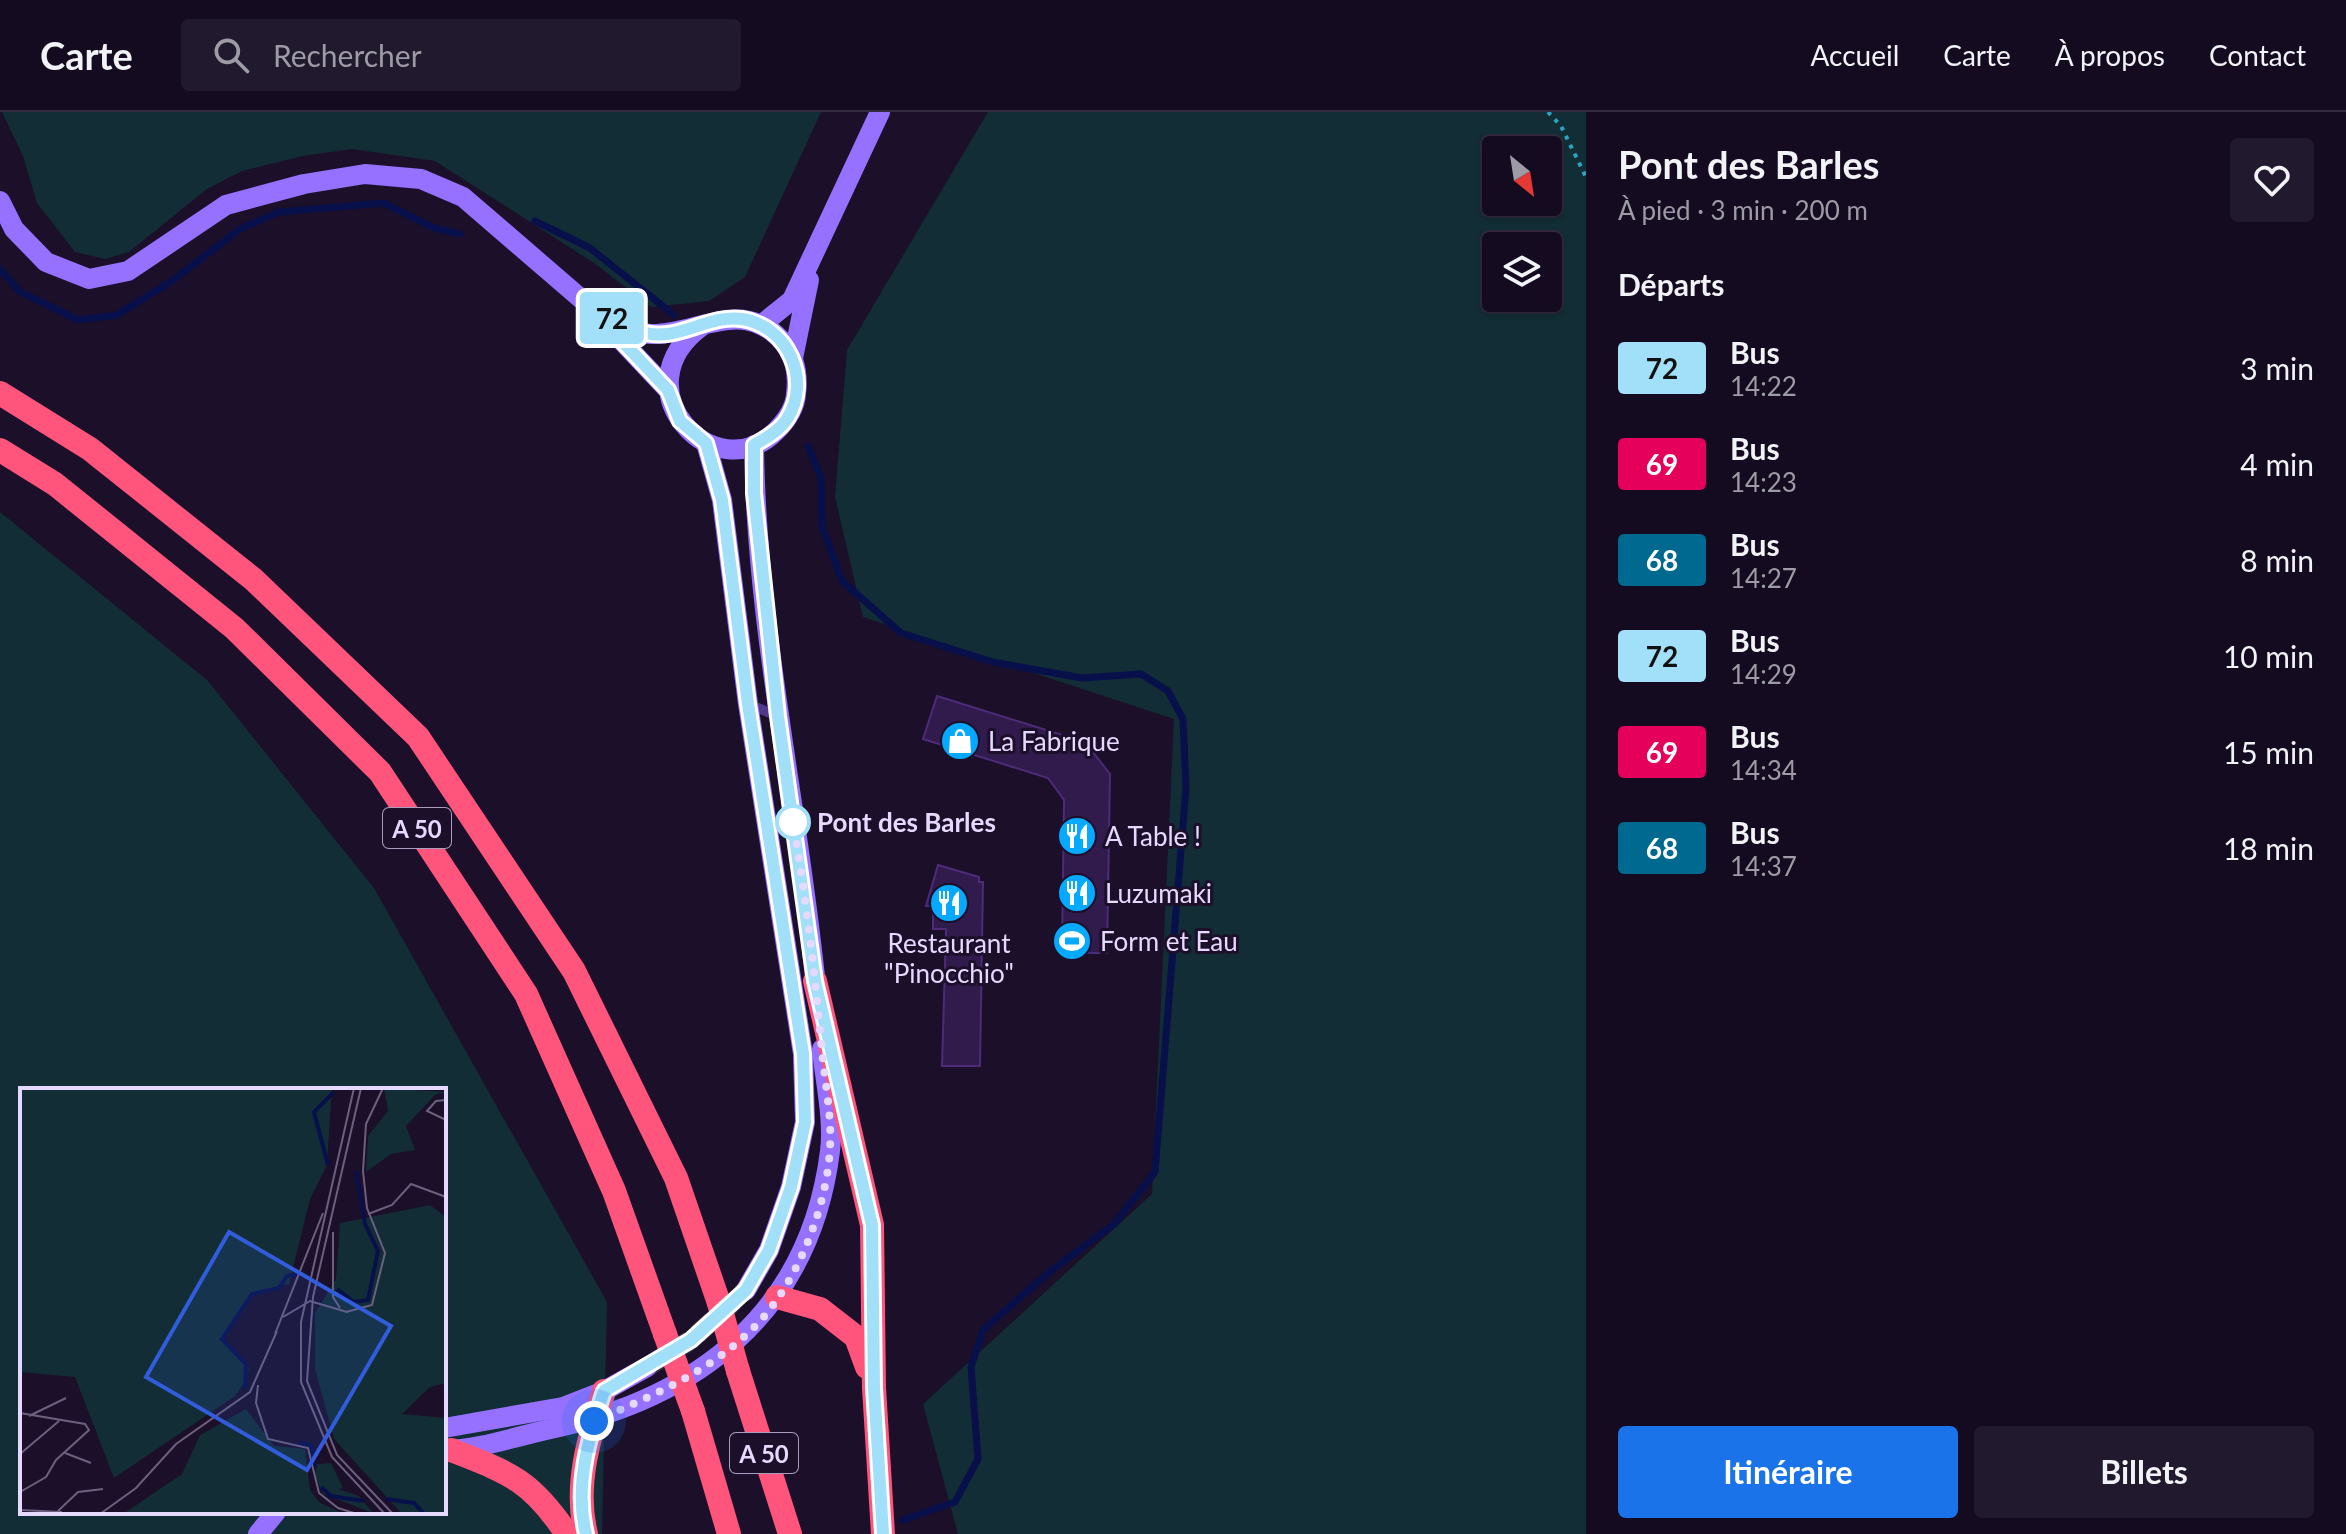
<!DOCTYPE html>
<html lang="fr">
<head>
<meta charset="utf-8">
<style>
	:root { --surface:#140b20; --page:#21192d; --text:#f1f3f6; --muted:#9d9ba5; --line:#332b3e; --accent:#1a73e8 }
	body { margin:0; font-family:Lato,sans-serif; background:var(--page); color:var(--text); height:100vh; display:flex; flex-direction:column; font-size:30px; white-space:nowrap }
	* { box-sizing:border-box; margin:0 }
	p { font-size:26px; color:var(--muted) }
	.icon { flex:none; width:44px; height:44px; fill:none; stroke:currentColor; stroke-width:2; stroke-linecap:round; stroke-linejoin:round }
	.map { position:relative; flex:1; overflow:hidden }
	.details { display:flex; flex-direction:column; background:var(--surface); width:760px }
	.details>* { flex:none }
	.badge { padding:0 16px; border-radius:6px; font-size:28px; line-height:52px }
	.needle { width:52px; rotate:150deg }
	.fabs { position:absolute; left:1482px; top:24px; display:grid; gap:16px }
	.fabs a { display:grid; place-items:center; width:80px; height:80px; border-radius:8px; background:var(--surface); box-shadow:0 2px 6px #0004,0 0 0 2px var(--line); font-size:40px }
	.you { position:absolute; width:40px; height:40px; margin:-20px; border:6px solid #fff; border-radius:50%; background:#1a73e8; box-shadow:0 0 0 12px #1a73e833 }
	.map>.badge { position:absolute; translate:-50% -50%; box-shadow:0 0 0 4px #fff }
	h2 { padding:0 32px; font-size:30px; line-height:72px }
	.round { display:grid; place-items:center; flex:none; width:84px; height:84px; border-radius:8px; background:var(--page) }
	.overview { display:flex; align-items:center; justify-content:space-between; height:136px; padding:0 32px }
	h1 { font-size:38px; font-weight:700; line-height:60px }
	.action { display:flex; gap:16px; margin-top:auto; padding:16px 32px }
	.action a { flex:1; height:92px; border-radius:8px; background:var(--accent); color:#fff; font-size:32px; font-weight:700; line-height:92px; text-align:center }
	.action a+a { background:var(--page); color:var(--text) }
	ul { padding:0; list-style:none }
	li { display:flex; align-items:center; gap:24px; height:96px; padding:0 32px }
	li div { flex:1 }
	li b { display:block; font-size:30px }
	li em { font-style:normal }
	li .badge { min-width:88px; font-weight:700; text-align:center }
	header { display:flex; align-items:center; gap:48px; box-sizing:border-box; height:112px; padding:0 40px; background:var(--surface); border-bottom:2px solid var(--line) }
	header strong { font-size:38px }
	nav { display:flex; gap:44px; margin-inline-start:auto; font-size:28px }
	.search { width:560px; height:72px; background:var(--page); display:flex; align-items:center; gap:20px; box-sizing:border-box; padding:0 28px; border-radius:8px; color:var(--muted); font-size:30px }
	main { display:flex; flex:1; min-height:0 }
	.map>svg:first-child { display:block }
</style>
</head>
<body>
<header>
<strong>Carte</strong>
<div class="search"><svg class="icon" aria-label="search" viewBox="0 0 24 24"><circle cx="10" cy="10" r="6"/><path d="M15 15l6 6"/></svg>Rechercher</div>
<nav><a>Accueil</a><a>Carte</a><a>À propos</a><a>Contact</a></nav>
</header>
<main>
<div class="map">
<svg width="1586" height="1422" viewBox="0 0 1586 1422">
	<rect width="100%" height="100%" fill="#1b0f2a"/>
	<g fill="#122d35" fill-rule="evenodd">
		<polygon points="2,0 821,0 745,165 709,189 651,195 594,151 435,49 352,37 303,44 242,59 207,77 129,140 105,147 75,140 37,91 23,44"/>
		<path d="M988 0H1586V1422H958L923 1292 1152 1082 1174 607 863 505 835 385 847 238ZM1548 38V90H1496V38ZM1548 134V186H1496V134Z"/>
		<path d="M0 400 207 568 374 776 607 1190 602 1422H0ZM22 978H444V1400H22Z"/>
	</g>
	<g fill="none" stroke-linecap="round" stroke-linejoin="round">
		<g stroke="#08104b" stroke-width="7">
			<polyline points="535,109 590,136 674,203"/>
			<polyline points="0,157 19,179 78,208 117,203 172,169 240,117 279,100 384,91 434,116 460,122"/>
			<polyline points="808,334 821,366 822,414 842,469 901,521 993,550 1082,566 1141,562 1168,579 1183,607 1186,676 1155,1060 1114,1112 1048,1161 983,1218 971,1255 978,1347 955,1390 903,1408"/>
		</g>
	</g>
	<g fill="#311a4c" stroke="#4e2b79" stroke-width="2">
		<polygon points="937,584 1085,630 1110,662 1107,841 1062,841 1064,688 1048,666 923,627"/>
		<polygon points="938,753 979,765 979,770 983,770 980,954 942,954 946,817 933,817 933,794 926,794"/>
	</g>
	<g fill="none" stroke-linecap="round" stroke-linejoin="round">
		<polyline stroke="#392d4a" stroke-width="20" stroke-dasharray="20 10" stroke-linecap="butt" points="647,1255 691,1228 746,1178"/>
		<polyline stroke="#2aa6c1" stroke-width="4" stroke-dasharray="4 6" stroke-linecap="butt" points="1548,0 1561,14 1586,65"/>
		<polyline stroke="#50388b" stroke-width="10" points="748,592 778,604"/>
		<g stroke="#9670ff" stroke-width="20">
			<polyline points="0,89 14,117 46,150 89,167 128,159 226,93 304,72 365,62 421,67 463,85 586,191 668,278"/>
			<path d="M607 204C621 212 636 222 652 222 694 223 737 189 775 222 793 237 799 259 796 282 795 297 786 309 776 319 715 380 617 276 702 214"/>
			<polyline points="761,213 792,188 880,0"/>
			<polyline points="793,246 809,168"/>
			<polyline points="706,331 722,388 748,592 803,942 805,1010 791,1075 769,1138 746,1178"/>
			<path d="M754 333C756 519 800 701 817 885"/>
			<polyline points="444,1316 563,1295 604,1279 647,1255"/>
			<path d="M445 1338C477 1338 514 1325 546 1318 698 1287 810 1200 830 1039 834 1007 825 969 822 937"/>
			<polyline points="258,1422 276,1400"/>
		</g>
		<g stroke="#ff547c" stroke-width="24">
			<polyline points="0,281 90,337 253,467 418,625 574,859 676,1066 719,1191"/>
			<polyline points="0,338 55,372 234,516 380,660 526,882 614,1079 665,1222"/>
			<polyline points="815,869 872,1113 874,1276 883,1422"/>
			<polyline points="777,1185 820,1197 856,1225 867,1255"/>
			<polyline points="738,1259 790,1422"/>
			<polyline points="693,1299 729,1422"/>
			<path d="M451 1338C510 1361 531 1368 567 1422"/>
			<path d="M586 1422C574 1374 589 1325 604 1279"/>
		</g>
		<g stroke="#ff547c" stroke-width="24">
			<polyline points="719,1191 738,1259"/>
			<polyline points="665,1222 693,1299"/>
		</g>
	</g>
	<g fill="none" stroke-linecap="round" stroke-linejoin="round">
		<defs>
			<path id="line" d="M586 1422C574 1374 589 1325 604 1279L691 1228 746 1178 769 1138 791 1075 805 1010 803 942 748 592 722 388 706 331 680 309 668 278 586 191C605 202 624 217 646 221 679 229 710 202 742 207 788 214 812 268 787 307 779 319 766 326 754 333V381L778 604 815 869 872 1113 874 1276 883 1422"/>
		</defs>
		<use href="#line" stroke="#fff" stroke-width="18"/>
		<use href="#line" stroke="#a2dff9" stroke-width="12"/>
		<path stroke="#e6d9ff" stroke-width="8" stroke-dasharray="0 14.4" d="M594 1309C653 1284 716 1257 760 1209 799 1166 827 1094 830 1036 832 1005 825 971 822 939 815 863 806 786 793 710"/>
	</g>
	<defs>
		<symbol id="shop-disc" viewBox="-11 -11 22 22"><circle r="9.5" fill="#05a9ff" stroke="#1b0f2a"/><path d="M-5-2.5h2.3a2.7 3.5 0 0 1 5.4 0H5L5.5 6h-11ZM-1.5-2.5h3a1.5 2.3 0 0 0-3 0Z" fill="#fff"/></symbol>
		<symbol id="restaurant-disc" viewBox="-11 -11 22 22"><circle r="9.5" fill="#05a9ff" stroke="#1b0f2a"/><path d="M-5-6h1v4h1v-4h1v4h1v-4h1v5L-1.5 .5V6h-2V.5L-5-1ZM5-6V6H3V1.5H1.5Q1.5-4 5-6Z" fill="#fff"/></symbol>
		<symbol id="stadium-disc" viewBox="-11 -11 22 22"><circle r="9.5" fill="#05a9ff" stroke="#1b0f2a"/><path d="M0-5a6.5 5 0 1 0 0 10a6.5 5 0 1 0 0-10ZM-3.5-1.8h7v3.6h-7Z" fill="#fff"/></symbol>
	</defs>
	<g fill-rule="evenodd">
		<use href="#shop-disc" x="938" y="607" width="44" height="44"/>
		<use href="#restaurant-disc" x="1055" y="702" width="44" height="44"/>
		<use href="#restaurant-disc" x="1055" y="759" width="44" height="44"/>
		<use href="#restaurant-disc" x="927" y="769" width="44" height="44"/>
		<use href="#stadium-disc" x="1050" y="807" width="44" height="44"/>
	</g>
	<circle fill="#fff" stroke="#a2dff9" stroke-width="4" cx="793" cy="710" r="16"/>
	<g text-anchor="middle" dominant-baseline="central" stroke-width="6" stroke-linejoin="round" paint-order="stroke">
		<g fill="#1b0f2a" stroke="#a99cbf" stroke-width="2">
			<rect x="383" y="696" width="68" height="40" rx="6"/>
			<rect x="730" y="1321" width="68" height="40" rx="6"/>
		</g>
		<g font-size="24" font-weight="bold" fill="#e6d9ff">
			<text x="417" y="716">A 50</text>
			<text x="764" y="1341">A 50</text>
		</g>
		<g font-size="26" fill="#e6d9ff" stroke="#1b0f2a" text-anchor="start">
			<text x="988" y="629">La Fabrique</text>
			<text x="1105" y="724">A Table !</text>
			<text x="1105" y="781">Luzumaki</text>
			<text x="1100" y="829">Form et Eau</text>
			<text x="949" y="831" text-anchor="middle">Restaurant<tspan x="949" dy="30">"Pinocchio"</tspan></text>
		</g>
		<g font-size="26" font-weight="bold" fill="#e6d9ff" stroke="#1b0f2a" text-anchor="start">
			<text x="817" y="710">Pont des Barles</text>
		</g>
	</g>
	<g transform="translate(20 976)">
		<rect width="426" height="426" fill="#1b0f2a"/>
		<path d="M0 0H312L307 77 290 111 269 196 234 204 204 251 229 280 225 294 215 308 94 390 55 289 0 284ZM364 0 426 4 416 6 386 38 395 62 371 66 346 84 348 48 368 23ZM410 117 426 129V295L410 299 382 326 426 330V426H382L314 351 295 281V225L316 191 320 135ZM226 321 254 358 285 361 290 402 300 415 325 426H103L162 386 180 347ZM311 375 323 400 318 401 339 408 353 425 303 406 295 388 297 376Z" fill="#122d35"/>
		<path fill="none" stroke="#08104b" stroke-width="4" d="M308 77 294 24 314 4M317 201 334 214 348 212 358 163 345 136 336 83M225 301 226 276 202 251 232 206 259 200 267 188 278 186M279 355 292 357 295 379M301 399 311 408 344 413M366 411 394 415 404 426"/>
		<path fill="none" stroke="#6c607f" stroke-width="2" d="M334 0 281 234V294L312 369 365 426M341 0 293 209 287 293 317 367 373 426M426 12 416 13 407 23 426 32M348 126 372 117 391 96 426 109M313 144V209L320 220M326 224 352 217 365 165 347 120 343 83 346 36 363 0M263 229 290 213 327 224M255 246 303 125M238 297 236 315 248 351 288 360 299 405 318 420 337 426M0 325 65 336 69 342 36 372 26 389 0 404M9 328 46 310M45 365 71 375M0 366 39 333M0 422 42 424M38 423 58 404 83 401M80 426 116 400 156 356 230 304 257 243"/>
		<path fill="#315cdc" fill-opacity="0.15" stroke="#315cdc" stroke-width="4" d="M209 144 371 238 287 382 126 289Z"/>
		<rect width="426" height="426" fill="none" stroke="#e6d9ff" stroke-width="4"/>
	</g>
</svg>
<div class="fabs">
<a><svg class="needle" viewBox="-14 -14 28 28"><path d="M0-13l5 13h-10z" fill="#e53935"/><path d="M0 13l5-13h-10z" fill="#9d9ba5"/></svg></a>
<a><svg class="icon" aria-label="layers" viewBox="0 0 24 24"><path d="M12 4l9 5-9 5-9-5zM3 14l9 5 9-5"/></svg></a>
</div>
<div class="you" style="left:594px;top:1309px"></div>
<b class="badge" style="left:612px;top:206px;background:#a2dff9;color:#111">72</b>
</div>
<section class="details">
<div class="overview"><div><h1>Pont des Barles</h1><p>À pied · 3 min · 200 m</p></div><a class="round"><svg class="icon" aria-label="heart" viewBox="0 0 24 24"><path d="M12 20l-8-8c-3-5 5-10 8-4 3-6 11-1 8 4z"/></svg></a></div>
<h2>Départs</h2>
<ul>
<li><span class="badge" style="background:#a2dff9;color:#111">72</span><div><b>Bus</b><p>14:22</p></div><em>3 min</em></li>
<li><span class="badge" style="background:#e5005b;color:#fff">69</span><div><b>Bus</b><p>14:23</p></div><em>4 min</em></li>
<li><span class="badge" style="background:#006990;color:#fff">68</span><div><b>Bus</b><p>14:27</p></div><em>8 min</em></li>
<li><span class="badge" style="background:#a2dff9;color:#111">72</span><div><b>Bus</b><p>14:29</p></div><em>10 min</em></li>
<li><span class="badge" style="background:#e5005b;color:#fff">69</span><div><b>Bus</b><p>14:34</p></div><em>15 min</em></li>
<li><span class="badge" style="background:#006990;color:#fff">68</span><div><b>Bus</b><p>14:37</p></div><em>18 min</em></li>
</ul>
<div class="action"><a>Itinéraire</a><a>Billets</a></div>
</section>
</main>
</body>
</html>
